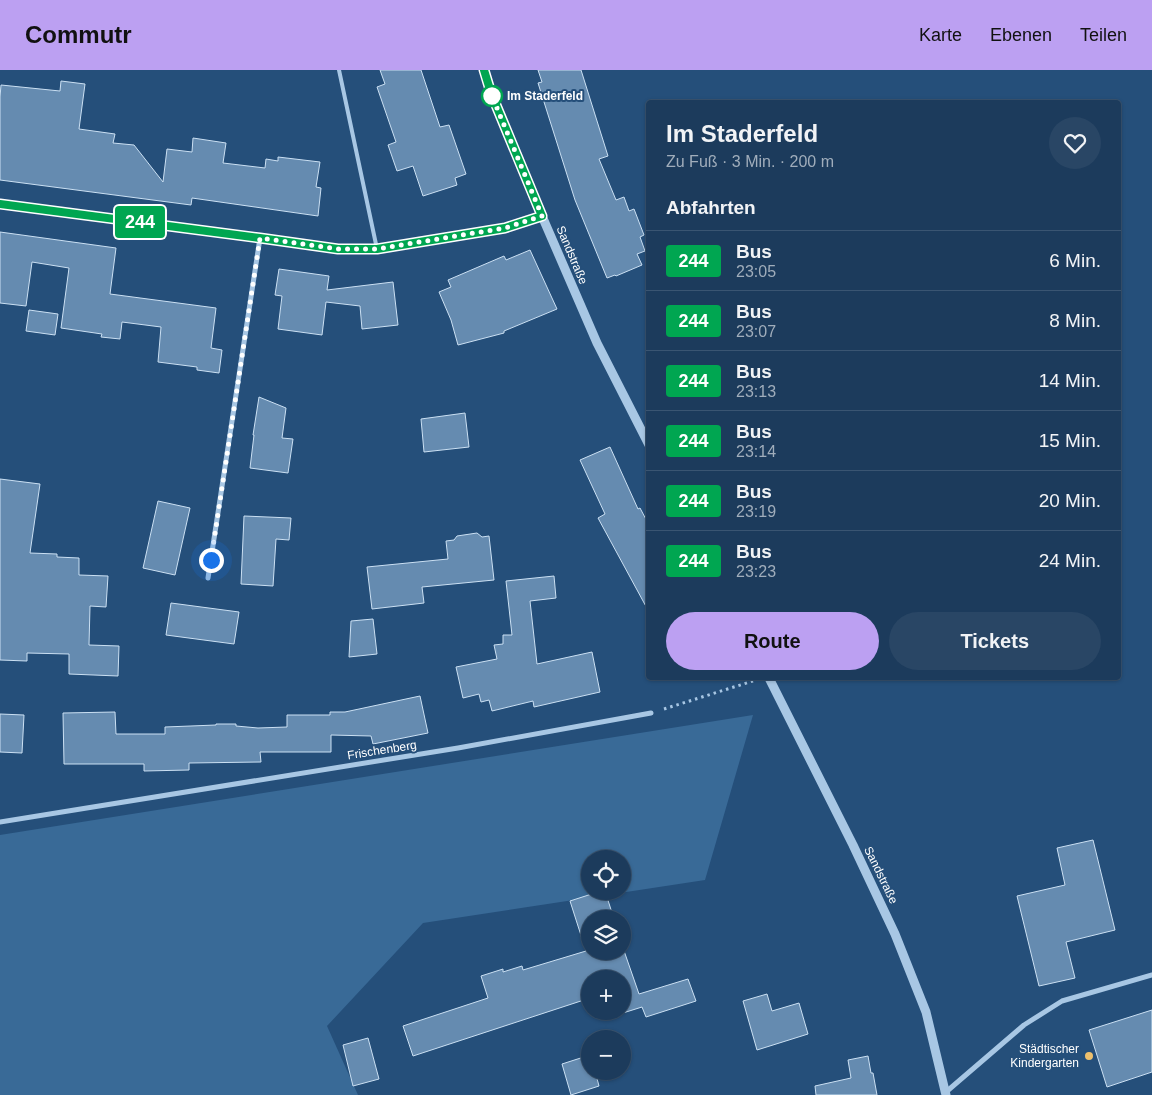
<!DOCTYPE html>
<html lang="de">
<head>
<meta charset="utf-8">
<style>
	:root { --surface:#1c3b5c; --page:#294665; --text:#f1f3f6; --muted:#a0adbb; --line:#3a5572; --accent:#bca0f2 }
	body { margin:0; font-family:Helvetica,sans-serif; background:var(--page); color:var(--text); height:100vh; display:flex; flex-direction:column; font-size:19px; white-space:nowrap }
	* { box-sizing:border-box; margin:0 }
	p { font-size:16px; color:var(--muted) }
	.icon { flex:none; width:28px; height:28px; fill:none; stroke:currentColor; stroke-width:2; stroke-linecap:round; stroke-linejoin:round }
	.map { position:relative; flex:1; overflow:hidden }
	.side { position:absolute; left:646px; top:30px; width:475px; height:580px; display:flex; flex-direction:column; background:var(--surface); border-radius:5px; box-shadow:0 1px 4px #0004,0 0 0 1px var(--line) }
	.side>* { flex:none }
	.badge { padding:0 10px; border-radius:4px; font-size:18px; line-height:32px }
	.buttons { position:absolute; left:581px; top:780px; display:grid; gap:10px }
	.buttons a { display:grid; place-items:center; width:50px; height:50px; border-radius:50%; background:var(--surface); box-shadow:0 1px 4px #0004,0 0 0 1px var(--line); font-size:25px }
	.you { position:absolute; width:25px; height:25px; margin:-12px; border:4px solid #fff; border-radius:50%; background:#1a73e8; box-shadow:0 0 0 8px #1a73e833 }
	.map>.badge { position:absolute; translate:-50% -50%; box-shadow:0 0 0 2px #fff }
	h2 { padding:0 20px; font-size:19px; line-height:45px }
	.round { display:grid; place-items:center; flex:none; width:52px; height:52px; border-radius:26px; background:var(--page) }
	.headline { display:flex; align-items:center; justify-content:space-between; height:85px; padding:0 20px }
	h1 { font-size:24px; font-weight:700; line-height:38px }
	.action { display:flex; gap:10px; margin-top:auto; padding:10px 20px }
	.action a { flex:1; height:58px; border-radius:30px; background:var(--accent); color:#111; font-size:20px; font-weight:700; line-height:58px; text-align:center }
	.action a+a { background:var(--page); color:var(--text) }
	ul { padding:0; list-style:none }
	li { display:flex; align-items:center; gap:15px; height:60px; padding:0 20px; border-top:1px solid var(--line) }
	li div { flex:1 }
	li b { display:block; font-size:19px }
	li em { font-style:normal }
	li .badge { min-width:55px; font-weight:700; text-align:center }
	header { display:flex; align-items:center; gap:30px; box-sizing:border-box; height:70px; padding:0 25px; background:var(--accent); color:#111 }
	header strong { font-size:24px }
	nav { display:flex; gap:28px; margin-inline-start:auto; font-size:18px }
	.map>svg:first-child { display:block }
</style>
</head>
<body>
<header>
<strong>Commutr</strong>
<nav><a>Karte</a><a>Ebenen</a><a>Teilen</a></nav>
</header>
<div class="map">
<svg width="1152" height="1025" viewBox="0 0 1152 1025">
	<rect width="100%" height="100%" fill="#254f7a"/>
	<path fill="#396a97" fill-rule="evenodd" d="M753 645 705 810 423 853 327 956 358 1025H0V765ZM590 789H622V821H590Z"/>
	<g fill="#658bb0" stroke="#cbe0f3">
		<polygon points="380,0 421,0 440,57 449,55 466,104 455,108 457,115 423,126 413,96 397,101 388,75 396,72 377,17 385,14"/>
		<polygon points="538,0 581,0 608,86 599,89 616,130 624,127 629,141 634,139 644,165 640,167 645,181 637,184 642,195 616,206 615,205 607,208 575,130 538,13 542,12"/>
		<polygon points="61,11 85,14 79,59 115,64 113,73 134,75 163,112 167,79 192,82 193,68 226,73 223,93 265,98 266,89 278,91 278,87 320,92 316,117 321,118 318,146 192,128 191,135 0,110 0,27 1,15 60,21"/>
		<polygon points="0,162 116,178 110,224 216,238 211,278 222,280 219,303 197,300 197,297 158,292 161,257 122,252 120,269 101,267 102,264 61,258 69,198 32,192 26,236 0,233"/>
		<polygon points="530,180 557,239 504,261 504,263 458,275 451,250 439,222 451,217 448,210 504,186 506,190"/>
		<polygon points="279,199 329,206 327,220 393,212 398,255 362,259 360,236 326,232 322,265 278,259 282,226 275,225"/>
		<polygon points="29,240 58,244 55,265 26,261"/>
		<polygon points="259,327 286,338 282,368 293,369 288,403 250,398 254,365 253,365"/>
		<polygon points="465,343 469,377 424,382 421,349"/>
		<polygon points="610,377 638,439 640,438 649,455 649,542 598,448 605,444 580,390"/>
		<polygon points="0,409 40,414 30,483 57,484 57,487 79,488 79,505 108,506 106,537 90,536 89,575 119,576 118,606 69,604 69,584 27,583 27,591 0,590"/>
		<polygon points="158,431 190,438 175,505 143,498"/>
		<polygon points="244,446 291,448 289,470 276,469 273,516 241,514"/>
		<polygon points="477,463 482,467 489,466 494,510 422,517 424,533 372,539 367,497 448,489 446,471 454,470 457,466"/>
		<polygon points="554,506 556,528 530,531 537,594 592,582 600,622 534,637 533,631 492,641 489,630 481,632 479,624 463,628 456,597 497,589 494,575 503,574 503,565 512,565 506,511"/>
		<polygon points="171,533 239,542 234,574 166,565"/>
		<polygon points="373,549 377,584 349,587 351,551"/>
		<polygon points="420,626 428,663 373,674 371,666 331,665 331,682 260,682 261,692 189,693 189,700 144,701 144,694 64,694 63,643 115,642 116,664 165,664 165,657 216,655 216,654 236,654 236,656 258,658 287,657 287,645 330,645 330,642 345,642"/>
		<polygon points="0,644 24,645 22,683 0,682"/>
		<polygon points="1093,770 1115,860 1066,872 1075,908 1039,916 1017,826 1065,815 1057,778"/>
		<polygon points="601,821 605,821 614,849 590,849 590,881 622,881 622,875 639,924 688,909 696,931 646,947 642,937 607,948 605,941 622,941 622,909 590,909 590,928 413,986 403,956 488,928 481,906 503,899 503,902 522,896 523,900 586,881 570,831"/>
		<polygon points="767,924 772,941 799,933 808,964 757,980 743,931"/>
		<polygon points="1152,940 1152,1002 1107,1017 1089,960"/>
		<polygon points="368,968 379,1009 353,1016 343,975"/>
		<polygon points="590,985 590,1001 595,1001 599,1016 571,1025 562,994"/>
		<polygon points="868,986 871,1003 873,1003 877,1025 816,1025 815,1016 851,1008 848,990"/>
	</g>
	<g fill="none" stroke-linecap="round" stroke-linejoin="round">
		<polyline stroke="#a8c7e4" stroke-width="3" stroke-dasharray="2.5 4" stroke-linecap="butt" points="664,639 753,611"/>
		<polyline stroke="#a8c7e4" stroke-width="4" points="339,0 377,179"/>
		<g stroke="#a8c7e4" stroke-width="5">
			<polyline points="0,134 260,168 338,179 377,179 505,158 542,146"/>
			<polyline points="208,508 260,168"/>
			<polyline points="0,752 458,678 651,643"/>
			<polyline points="946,1022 1024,955 1062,931 1152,905"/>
		</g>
		<g stroke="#a8c7e4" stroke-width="9">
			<polyline points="484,0 491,23 542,146 597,273 649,375"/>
			<polyline points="769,608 853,775 895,864 926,942 946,1025"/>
		</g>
	</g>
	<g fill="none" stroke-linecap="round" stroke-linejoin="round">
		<defs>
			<polyline id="line" points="0,134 260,168 338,179 377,179 505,158 542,146 491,23 484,0"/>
		</defs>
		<use href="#line" stroke="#fff" stroke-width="11"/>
		<use href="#line" stroke="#00a651" stroke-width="8"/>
		<polyline stroke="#fff" stroke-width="5" stroke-dasharray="0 9" points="211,490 260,168 338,179 377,179 505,158 542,146 492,26"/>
	</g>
	<circle fill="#fff" stroke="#00a651" stroke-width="2.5" cx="492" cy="26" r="10"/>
	<circle fill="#edc06d" stroke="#254f7a" stroke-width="2" cx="1089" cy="986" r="5"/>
	<g text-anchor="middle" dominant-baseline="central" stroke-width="4" stroke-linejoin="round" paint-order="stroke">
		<g font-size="12" font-weight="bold" fill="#fff" stroke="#254f7a" text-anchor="start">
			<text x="507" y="26">Im Staderfeld</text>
		</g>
		<g font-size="12" fill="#fff" stroke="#254f7a">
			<text transform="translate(572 185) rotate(67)">Sandstraße</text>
			<text transform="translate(382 680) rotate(-9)">Frischenberg</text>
			<text transform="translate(881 805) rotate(64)">Sandstraße</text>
		</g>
		<g font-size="12" fill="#fff" stroke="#254f7a" text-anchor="end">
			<text x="1079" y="979">Städtischer<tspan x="1079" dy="14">Kindergarten</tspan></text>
		</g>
	</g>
</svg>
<div class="buttons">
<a><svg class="icon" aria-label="locate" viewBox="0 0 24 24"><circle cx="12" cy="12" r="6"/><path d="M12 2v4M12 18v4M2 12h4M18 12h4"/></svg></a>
<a><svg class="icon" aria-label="layers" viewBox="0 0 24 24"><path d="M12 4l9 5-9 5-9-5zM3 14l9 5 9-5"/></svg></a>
<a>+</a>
<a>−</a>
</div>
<div class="you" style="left:211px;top:490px"></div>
<b class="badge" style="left:140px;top:152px;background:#00a651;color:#fff">244</b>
<section class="side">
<div class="headline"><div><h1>Im Staderfeld</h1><p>Zu Fuß · 3 Min. · 200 m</p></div><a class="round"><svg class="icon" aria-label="heart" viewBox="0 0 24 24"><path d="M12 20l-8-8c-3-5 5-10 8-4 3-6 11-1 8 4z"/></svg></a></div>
<h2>Abfahrten</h2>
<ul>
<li><span class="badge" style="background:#00a651;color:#fff">244</span><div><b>Bus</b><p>23:05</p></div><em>6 Min.</em></li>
<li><span class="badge" style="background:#00a651;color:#fff">244</span><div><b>Bus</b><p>23:07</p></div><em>8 Min.</em></li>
<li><span class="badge" style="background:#00a651;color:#fff">244</span><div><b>Bus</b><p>23:13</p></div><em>14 Min.</em></li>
<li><span class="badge" style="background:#00a651;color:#fff">244</span><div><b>Bus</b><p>23:14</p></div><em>15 Min.</em></li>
<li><span class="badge" style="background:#00a651;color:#fff">244</span><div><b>Bus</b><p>23:19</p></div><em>20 Min.</em></li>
<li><span class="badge" style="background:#00a651;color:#fff">244</span><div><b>Bus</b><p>23:23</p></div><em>24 Min.</em></li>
</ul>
<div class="action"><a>Route</a><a>Tickets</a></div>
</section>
</div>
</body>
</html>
